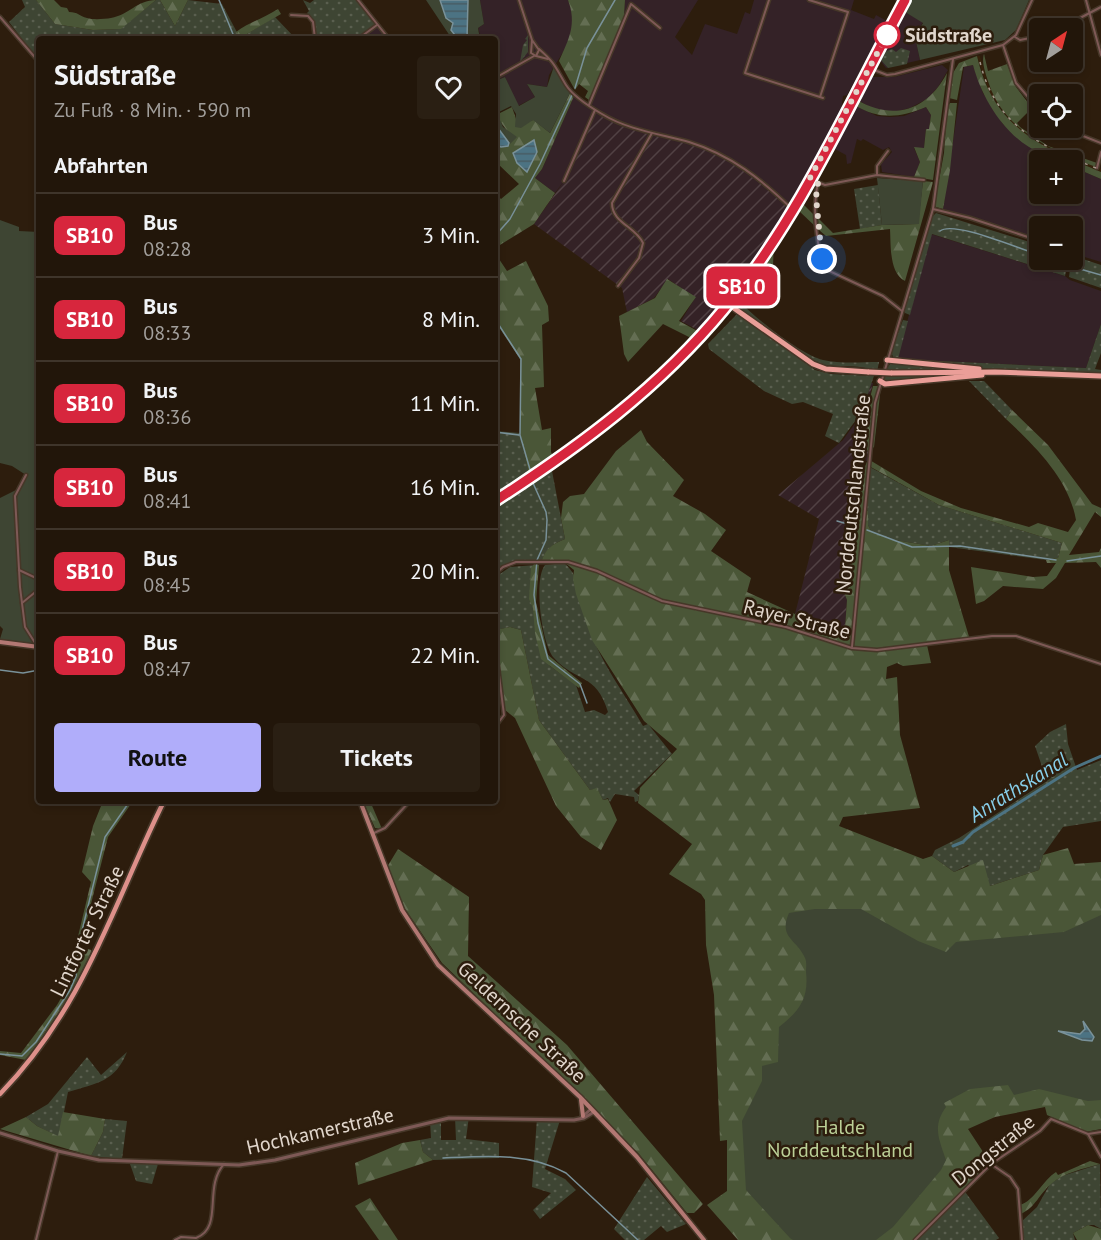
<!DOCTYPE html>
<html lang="de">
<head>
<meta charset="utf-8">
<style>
	:root { --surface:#22160a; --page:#2a1f13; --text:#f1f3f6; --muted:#a29f9c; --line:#3f352b; --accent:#b0adfa }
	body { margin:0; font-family:"PT Sans",sans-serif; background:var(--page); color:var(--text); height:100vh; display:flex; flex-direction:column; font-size:22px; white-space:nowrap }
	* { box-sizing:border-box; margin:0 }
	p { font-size:20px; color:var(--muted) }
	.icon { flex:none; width:33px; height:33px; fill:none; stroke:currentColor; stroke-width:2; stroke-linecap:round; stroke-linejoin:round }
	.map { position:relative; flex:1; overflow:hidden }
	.panel { position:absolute; left:36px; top:36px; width:462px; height:768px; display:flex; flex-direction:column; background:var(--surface); border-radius:6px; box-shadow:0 3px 9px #0003,0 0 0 2px var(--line) }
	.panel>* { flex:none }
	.badge { padding:0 12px; border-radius:9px; font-size:21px; line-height:39px }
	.needle { width:39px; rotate:36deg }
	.controls { position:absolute; left:1029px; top:18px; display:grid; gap:12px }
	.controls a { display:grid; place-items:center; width:54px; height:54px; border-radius:6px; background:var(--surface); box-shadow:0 3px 9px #0003,0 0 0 2px var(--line); font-size:30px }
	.you { position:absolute; width:30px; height:30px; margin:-15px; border:4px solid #fff; border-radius:50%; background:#1a73e8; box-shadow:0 0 0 9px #1a73e833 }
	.map>.badge { position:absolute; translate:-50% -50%; box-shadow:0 0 0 3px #fff }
	h2 { padding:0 18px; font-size:22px; line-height:54px }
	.round { display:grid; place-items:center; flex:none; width:63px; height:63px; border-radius:6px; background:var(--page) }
	.summary { display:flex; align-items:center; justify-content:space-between; height:102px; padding:0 18px }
	h1 { font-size:28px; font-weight:700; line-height:45px }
	.button { display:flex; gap:12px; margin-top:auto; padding:12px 18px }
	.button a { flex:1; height:69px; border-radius:6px; background:var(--accent); color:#111; font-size:24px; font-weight:700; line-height:69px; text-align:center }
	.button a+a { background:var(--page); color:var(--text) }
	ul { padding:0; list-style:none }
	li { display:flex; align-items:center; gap:18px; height:84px; padding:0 18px; border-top:2px solid var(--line) }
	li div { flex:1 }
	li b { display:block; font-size:22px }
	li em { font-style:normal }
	li .badge { min-width:66px; font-weight:700; text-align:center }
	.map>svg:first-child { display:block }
</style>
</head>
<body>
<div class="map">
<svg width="1101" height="1240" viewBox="0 0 1101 1240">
	<defs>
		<pattern id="industrial-furrows" width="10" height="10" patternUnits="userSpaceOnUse" patternTransform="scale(1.5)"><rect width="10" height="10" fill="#342226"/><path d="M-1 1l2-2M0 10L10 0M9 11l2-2" fill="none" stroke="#514144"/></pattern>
		<pattern id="grass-dots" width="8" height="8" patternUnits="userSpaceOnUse" patternTransform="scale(1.5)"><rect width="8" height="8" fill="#3e4533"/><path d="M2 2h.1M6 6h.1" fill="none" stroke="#5a5f4f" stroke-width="1.8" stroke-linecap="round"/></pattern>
		<pattern id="forest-firs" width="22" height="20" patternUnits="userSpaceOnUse" patternTransform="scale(1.5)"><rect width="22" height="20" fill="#4a5637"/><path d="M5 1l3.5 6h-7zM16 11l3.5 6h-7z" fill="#646e53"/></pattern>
		<pattern id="water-rules" width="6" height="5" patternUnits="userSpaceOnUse" patternTransform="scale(1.5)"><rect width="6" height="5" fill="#4c7383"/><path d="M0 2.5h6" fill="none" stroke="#485c64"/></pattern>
	</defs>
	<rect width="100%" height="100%" fill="#2d1d0d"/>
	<g fill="#342227">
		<polygon points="480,0 568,0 573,14 572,34 568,44 549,75 547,87 527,84 535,97 518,106 505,77 495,81 495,39 481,39 478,28 484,24"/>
		<polygon points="625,0 698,0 675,37 692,55 705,24 737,34 745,12 750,14 754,0 854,0 851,10 874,19 876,15 887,21 847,95 843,96 841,110 794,196 792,209 739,164 564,181 555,193 535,178 542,169 575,94 589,105 620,28 624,16"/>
		<polygon points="905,12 923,22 915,37 920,60 886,68 879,59"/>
		<polygon points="377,25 389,39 358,39"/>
		<polygon points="942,65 948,70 938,87 927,99 910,108 894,112 878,111 857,100 872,77 894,77"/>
		<polygon points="973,65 983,93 1003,124 1027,145 1055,160 1040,160 1040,194 1072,194 1073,167 1101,179 1101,262 1078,255 1073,249 1072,226 1040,226 1039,239 943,209 964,67"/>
		<polygon points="854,105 877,116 890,117 904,116 926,107 931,115 929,129 926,129 924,148 914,148 920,162 914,177 882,172 881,164 892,152 889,147 883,150 863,139 861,141 857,139 851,163 847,164 846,155 831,147"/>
		<polygon points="931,234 1065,276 1070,280 1101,291 1101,324 1086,368 897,359"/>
	</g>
	<g fill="url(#industrial-furrows)">
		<polygon points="595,110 627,126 690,143 727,156 739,164 792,209 754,269 703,333 681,321 695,298 668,279 654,298 627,312 622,288 534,224 564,181"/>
		<polygon points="871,383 873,383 857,448 869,451 869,459 864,463 861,477 857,526 852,531 845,594 847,600 845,628 840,631 795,614 819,519 778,495 843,440 862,414"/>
	</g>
	<polygon fill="#36210b" points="977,56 980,56 989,86 1001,107 1030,137 1054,150 1101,169 1101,172 1045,148 1016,128 989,92"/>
	<g fill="url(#grass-dots)">
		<polygon points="22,0 36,0 55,24 93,30 120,29 156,0 160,0 175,26 188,0 222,4 240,38 275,17 296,39 39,39 39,61 9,22 25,7"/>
		<polygon points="303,0 310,3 314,0 358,0 377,25 358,39 315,39 313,22 307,13 309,11"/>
		<polygon points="528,35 528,52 520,62 523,45 527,40 525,39"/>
		<polygon points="901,48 910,51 907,64 888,68 880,59 884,52 892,49 896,52"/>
		<polygon points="878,185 882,225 860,229 854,189"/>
		<polygon points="936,213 1039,245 1040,260 1068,260 1065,276 932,234 910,315 905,313 904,309 932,217"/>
		<polygon points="1077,257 1101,265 1101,288 1069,277 1071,261"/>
		<path d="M743 305C758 320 803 356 823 360 841 364 861 362 879 362L877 372C858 362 834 370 813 362L737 310Z"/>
		<polygon points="737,314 815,370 831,374 874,376 861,413 839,443 825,436 833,414 803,402 792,404 764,391 709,349 708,344"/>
		<polygon points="903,320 908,321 898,359 1086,368 1101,324 1101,353 1095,369 1101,370 1101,373 981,368 894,359 891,352"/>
		<polygon points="891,363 961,369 961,370 886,369"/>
		<polygon points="884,376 947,376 888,381 884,380"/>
		<polygon points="969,381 984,381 1012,410 1006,419"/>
		<path d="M495 431 520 433 530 478 558 460 559 466 552 471 565 539C552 544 546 549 541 563L516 562 495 574Z"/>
		<polygon points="868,466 939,505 1062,543 1058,558 1046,560 949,547 949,540 931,546 889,539 871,531 868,525 868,511 864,510"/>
		<path d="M564 563C582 577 582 606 589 627 600 662 625 694 643 726L648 724 672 754 634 791 639 795 638 801 635 802 634 797 615 794 610 802 608 798 603 800 597 789 590 790 539 720 521 630 510 627 496 630 497 576 510 567 535 565 531 597 541 650 550 666 576 685 585 712 594 710 605 715 608 712C596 672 576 683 554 658 542 645 533 580 545 565Z"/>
		<polygon points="1066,724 1068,744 1077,770 1101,760 1101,821 1063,827 1043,855 1039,870 990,886 968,865 954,872 932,856 935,850 959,838 1047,781 1035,746 1050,732"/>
		<path d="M127 1052C115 1082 97 1083 68 1092L59 1137 37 1126 26 1117 48 1104 87 1057 101 1075Z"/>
		<polygon points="469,1116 466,1139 499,1143 499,1158 433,1160 423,1152 420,1140 431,1138 430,1121 441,1119 441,1140 456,1140 455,1117"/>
		<polygon points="537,1118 560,1120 545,1169 565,1179 576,1190 540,1219 533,1210 551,1193 532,1187"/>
		<polygon points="105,1119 127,1121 122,1159 91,1156 103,1132"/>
		<polygon points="130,1164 158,1164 152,1184 136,1181"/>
		<polygon points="1100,1164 1101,1229 1094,1225 1088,1225 1073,1233 1075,1240 1023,1240 1021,1222 1037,1207 1050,1184 1062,1176"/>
		<polygon points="647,1177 686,1224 667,1232 661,1226 644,1240 625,1240 614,1229"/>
		<polygon points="963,1189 999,1238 996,1240 915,1240"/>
	</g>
	<g fill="url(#forest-firs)">
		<path d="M36 0H54L61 7 67 8 69 12C78 12 79 16 87 18 93 20 105 19 111 18 129 15 137 0 156 0L121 29 93 30 55 24Z"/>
		<polygon points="160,0 188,0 175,26"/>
		<path d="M568 0H625L624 16 589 100 585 97 588 91 579 84 575 90 559 61C569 39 577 24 568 0Z"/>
		<path d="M278 9 281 14 240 38 236 32C250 22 264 18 278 9Z"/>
		<path d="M984 54 988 71 1007 64 1016 87 1032 108 1017 123 1020 127 1048 146 1097 163 1096 167C1053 150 1005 132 989 84 986 75 981 62 984 54Z"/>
		<path d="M977 56C993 127 1040 147 1101 172V179L1073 167 1072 160C1021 160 985 110 973 65L963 67 957 100 949 98 953 73 959 63Z"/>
		<path d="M947 73 933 180 914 177 920 162 914 147 924 148 926 129H929L931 115 926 107C899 118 880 120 854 105L857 100C893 121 927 111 947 73Z"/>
		<polygon points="571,91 575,94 542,169 535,178 555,193 534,224 495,248 495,193 501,199 519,184 495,161 495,144 505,147 508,132 499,120 498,114 512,107 517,122 534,120 550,133"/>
		<polygon points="950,103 957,103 950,170 943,209 936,207 935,202 944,153 947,108"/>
		<path d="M923 181 933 182 905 281C889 273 891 245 890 229L826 236 819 230 818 218 833 233 882 225 918 224Z"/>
		<polygon points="801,202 816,217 817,228 797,209"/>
		<polygon points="774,239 773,266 738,311 728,304"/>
		<polygon points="495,253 507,271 526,261 548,306 549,321 542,325 544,387 535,388 542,430 551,428 551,452 556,462 530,479 520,433 520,359 495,321"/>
		<polygon points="667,279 696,297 679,321 703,334 697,341 663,324 628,362 624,354 619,316 655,298"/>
		<polygon points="873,386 881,386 874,447 869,451 857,449"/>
		<path d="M1012 410 1048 445 1092 504 1101 508V517L1095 512 1069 555 1099 552 1101 548V568L1096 562 1065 563 1056 578 1043 589 1003 586 984 601 976 604 971 567 1033 577 1047 576 1056 563H1047L1046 560 1058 558 1062 543 939 505 869 466 864 511H868V525L871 531 889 539 931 546 949 540V570L970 640 927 645 931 663 903 666 897 663 887 667 886 679 897 677 900 735 920 808 843 817 839 826 923 859 932 856 954 872 983 860 990 886 1039 870 1043 855 1068 848 1074 864 1101 862V1129L1085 1132 1047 1115 1045 1107 995 1117 968 1129 991 1164 915 1240H738L707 1205 727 1191V1140L720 1141 714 995 706 945 705 900 701 894 669 874 692 844 638 803 640 788 677 749 644 721 592 640 576 594 573 579 574 570 564 562 541 563C545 549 552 544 565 539L561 518 563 502 570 496 584 494 616 451 641 430 647 442 684 480 673 496 705 514 726 530 711 551 751 578 747 592 808 620 841 631 845 628 847 600 845 595 852 531 857 525 861 477 868 459 921 491 961 508 1029 527 1038 523 1068 532 1076 520C1069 479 1035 446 1006 419Z"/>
		<polygon points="534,564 539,565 536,602 548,655 582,683 579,688 541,659 535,633 533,608 529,599 531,568"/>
		<polygon points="510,627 521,630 539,720 590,790 597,788 603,800 608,799 617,820 601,850 581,837 556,806 515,718 505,710 495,630"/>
		<polygon points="103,801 133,801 108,837 80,947 75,949 91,882 82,872 93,826"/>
		<polygon points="363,801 370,801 382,829 375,828"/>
		<polygon points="398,849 469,897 468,956 567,1045 703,1204 694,1213 687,1213 639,1154 594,1109 442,963 405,909 387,867"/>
		<polygon points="88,949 91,950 92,955 69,998 26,1060 0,1055 0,1051 21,1053 57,1005 74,976 74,951"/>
		<polygon points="63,1112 105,1119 103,1132 91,1156 0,1129 26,1117 37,1126 58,1136"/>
		<polygon points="420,1140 423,1152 433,1160 358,1185 355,1163 402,1143"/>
		<path d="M1090 1161 1100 1164C1084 1169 1064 1172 1051 1184 1039 1194 1036 1207 1021 1214L1020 1205C1034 1201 1043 1180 1056 1172L1058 1175Z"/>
		<polygon points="370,1198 398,1240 379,1240 355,1206"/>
		<polygon points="1088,1225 1101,1229 1101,1240 1077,1240 1073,1233"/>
	</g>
	<g fill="#3e4533">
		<polygon points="426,0 480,0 484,24 478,28 480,39 452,39"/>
		<polygon points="911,0 1029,0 1016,30 1005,40 920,60 915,37 923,23 905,12"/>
		<polygon points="554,66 570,93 550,133 533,120 521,128 515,127 516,114 511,106 497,113 503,127 517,137 508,146 509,143 495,124 495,81 505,77 519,106 535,97 527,84 547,87"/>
		<polygon points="877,178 923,181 919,224 882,225"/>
		<polygon points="0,220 19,227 19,231 39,232 39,644 20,645 0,639 3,629 0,626 0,498 16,490 26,475 12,466 0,463"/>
		<path d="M815 909H861L918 941 946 952 956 942 1064 932 1101 915V1100L1088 1101 1039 1089 1014 1095 1008 1085 970 1089 944 1103 946 1107C932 1126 939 1139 946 1160L941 1170 893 1227 876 1240H793L790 1238 746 1190 742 1121 762 1081V1066L778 1062 779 1027C799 1011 809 999 806 972 806 968 807 962 805 958 797 939 778 938 789 913Z"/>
	</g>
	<g fill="url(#water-rules)" stroke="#799199" stroke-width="1.5">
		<polygon points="440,0 468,0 467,39 458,39 451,30 453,23 446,18"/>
		<polygon points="495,124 509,143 508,146 501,147 495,144"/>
		<polygon points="534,140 537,152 527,172 517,163 513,153"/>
		<polygon points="1083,1021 1094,1037 1092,1041 1082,1040 1058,1031 1080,1034 1085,1029"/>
	</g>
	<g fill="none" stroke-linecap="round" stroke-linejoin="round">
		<g stroke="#799199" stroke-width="1.5">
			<polyline points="219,0 235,39"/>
			<polyline points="575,88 587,48 615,0"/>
			<path d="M940 231C954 220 1021 250 1040 255"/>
			<polyline points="495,236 510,219 540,164 572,95"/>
			<polyline points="1053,260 1063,264"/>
			<polyline points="1073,267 1101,275"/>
			<polyline points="495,319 521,359 520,435 531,473"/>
			<polyline points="495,432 519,435"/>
			<polyline points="533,483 546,512 547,520 546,540 537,560 534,595 538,623 548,659 580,684 587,703"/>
			<polyline points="837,521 858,527"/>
			<polyline points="867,530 912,547 960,546 1056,560"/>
			<polyline points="1067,561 1101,556"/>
			<polyline points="0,670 23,673 39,670"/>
			<polyline points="78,947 105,837 130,801"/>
			<polyline points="0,1054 22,1056 36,1042 70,990 76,976 78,950"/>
			<path d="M443 1158C484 1156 529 1152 566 1173L638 1240"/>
		</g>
		<polyline stroke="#4c7383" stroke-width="3" points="953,846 963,842 973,832 1074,768 1101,756"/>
		<defs>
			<g id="minor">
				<polyline points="358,0 389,39"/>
				<polyline points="519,0 532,40 531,53 536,56 539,50 532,40"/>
				<polyline points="769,0 745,73 823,98"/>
				<polyline points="809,0 848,12 820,97"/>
				<polyline points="898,0 904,3"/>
				<polyline points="1086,0 1101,55"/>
				<polyline points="291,15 308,16 313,22 315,39"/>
				<polyline points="0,17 39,62"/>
				<polyline points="1061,28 1101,7"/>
				<polyline points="1015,37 1020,40 1040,36"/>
				<polyline points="358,39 377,25"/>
				<polyline points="1003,45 1016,83 1040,111"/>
				<path d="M539 49C556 64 555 67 566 85 573 96 590 107 602 114 628 130 660 134 689 142 731 155 761 179 792 209"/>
				<polyline points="536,56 548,59"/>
				<polyline points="869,68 887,75 895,74 1003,45 1016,35 1032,0"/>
				<polyline points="495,78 534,56"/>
				<polyline points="589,105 631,4 660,28"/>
				<polyline points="1063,128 1101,143"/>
				<polyline points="1097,168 1101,152"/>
				<polyline points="877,175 877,166 888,151"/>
				<polyline points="810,179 825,185 877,175 924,180"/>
				<polyline points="564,181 595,110"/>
				<path d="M818 183C812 209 816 244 825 269L883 296 902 311"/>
				<polyline points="933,209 970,218 1040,241"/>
				<path d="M618 286 639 258 643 243C635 226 612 223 612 203L652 133"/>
				<polyline points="26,475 15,496 20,587 25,627 37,646"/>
				<polyline points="19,570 36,578 39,584"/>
				<polyline points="495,574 503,567 516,562 568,562 597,571 662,601 786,627 852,648 877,650 992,636 1016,636 1101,664"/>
				<polyline points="22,603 39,589"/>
				<polyline points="495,643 504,715 495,727"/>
				<polyline points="852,647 875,403 933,209 953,59"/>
				<polyline points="374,833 385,828 410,801"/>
				<polyline points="1088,1134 1101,1157"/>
				<polyline points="991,1164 1010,1177 1018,1189 1022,1240"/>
				<polyline points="36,1240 58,1151"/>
				<path d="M175 1240 181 1237 196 1238C224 1228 203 1187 224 1164"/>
				<polyline points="915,1240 991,1164 1040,1131 1051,1119 1088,1134 1101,1132"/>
			</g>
			<g id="tertiary">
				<polyline points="582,1117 591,1109"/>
				<polyline points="0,1133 58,1151 99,1160 239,1165 275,1160 449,1118 574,1120 584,1118 594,1112"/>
			</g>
			<g id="secondary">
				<polyline points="728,304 798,200 905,0"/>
				<polyline points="0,642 39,647"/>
				<polyline points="360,801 402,910 438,965 580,1097 637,1157 704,1240"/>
				<polyline points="581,1100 583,1116"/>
			</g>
			<g id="primary">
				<path d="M495 501C582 445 663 385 728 304"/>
				<path d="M0 1094C85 1006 112 907 164 801"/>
			</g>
			<g id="trunk">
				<polyline points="728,304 813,364 826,369 869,372"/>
				<polyline points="887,360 979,369"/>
				<polyline points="891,373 995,372 1101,376"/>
				<polyline points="880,381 885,384 982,375"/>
			</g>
		</defs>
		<use href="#minor" stroke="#463728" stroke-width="5"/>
		<use href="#tertiary" stroke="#463728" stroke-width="6"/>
		<use href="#secondary" stroke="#463728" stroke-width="7"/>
		<use href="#primary" stroke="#463728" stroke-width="8"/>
		<use href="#trunk" stroke="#463728" stroke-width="8"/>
		<use href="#minor" stroke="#7e5956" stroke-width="2"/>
		<use href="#tertiary" stroke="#7e5956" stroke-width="3"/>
		<use href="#secondary" stroke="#b37873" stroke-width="4"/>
		<use href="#primary" stroke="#dd908a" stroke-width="4.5"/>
		<use href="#trunk" stroke="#ea9e98" stroke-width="5"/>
		<path stroke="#a3978b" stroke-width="1.5" stroke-dasharray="3 6" stroke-linecap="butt" d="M980 62C996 128 1043 147 1101 170"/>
		<defs>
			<polyline id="trunk-bridge" points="869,372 891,373"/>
		</defs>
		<use href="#trunk-bridge" stroke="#463728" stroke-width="8" stroke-linecap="butt"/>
		<use href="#trunk-bridge" stroke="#ea9e98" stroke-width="5"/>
	</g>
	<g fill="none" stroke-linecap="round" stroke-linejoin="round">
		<defs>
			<path id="line" d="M495 501C580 446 659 388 724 309 800 217 849 104 905 0"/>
		</defs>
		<use href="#line" stroke="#fff" stroke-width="14"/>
		<use href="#line" stroke="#d7263d" stroke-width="9"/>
		<polyline stroke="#e1d6cc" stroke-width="6" stroke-dasharray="0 10.8" points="822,259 816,197 818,183 810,178 887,35"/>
	</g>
	<circle fill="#fff" stroke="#d7263d" stroke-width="3" cx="887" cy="35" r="12"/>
	<g text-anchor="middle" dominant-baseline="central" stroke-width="5" stroke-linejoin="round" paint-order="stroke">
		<g font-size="20" font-weight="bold" fill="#e1d6cc" stroke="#2d1d0d" text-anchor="start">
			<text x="905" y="35">Südstraße</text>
		</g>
		<g font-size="20" fill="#e1d6cc" stroke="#2d1d0d">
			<text transform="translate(853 494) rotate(-84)">Norddeutschlandstraße</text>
			<text transform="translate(797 619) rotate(14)">Rayer Straße</text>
			<text transform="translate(87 931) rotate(-64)">Lintforter Straße</text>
			<text transform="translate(522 1022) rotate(43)">Geldernsche Straße</text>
			<text transform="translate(320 1131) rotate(-13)">Hochkamerstraße</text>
			<text transform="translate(993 1150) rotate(-39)">Dongstraße</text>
		</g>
		<g font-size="20" fill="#bbd097" stroke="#2d1d0d">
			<text x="840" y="1127">Halde<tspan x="840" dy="23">Norddeutschland</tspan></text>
		</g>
		<g font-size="21" font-style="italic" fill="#87cee9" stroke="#2d1d0d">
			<text transform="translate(1018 787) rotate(-32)">Anrathskanal</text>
		</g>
	</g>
</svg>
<div class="controls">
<a><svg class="needle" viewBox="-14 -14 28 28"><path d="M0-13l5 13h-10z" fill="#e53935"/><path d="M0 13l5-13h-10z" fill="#a29f9c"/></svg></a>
<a><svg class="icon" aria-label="locate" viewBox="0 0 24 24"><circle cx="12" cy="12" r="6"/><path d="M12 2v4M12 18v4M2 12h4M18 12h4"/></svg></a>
<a>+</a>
<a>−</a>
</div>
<div class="you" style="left:822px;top:259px"></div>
<b class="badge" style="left:742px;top:286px;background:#d7263d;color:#fff">SB10</b>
<section class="panel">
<div class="summary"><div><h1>Südstraße</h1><p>Zu Fuß · 8 Min. · 590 m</p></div><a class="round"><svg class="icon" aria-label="heart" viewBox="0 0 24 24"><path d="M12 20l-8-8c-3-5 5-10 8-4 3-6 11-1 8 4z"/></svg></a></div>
<h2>Abfahrten</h2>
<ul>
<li><span class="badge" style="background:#d7263d;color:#fff">SB10</span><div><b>Bus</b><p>08:28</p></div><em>3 Min.</em></li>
<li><span class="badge" style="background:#d7263d;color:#fff">SB10</span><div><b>Bus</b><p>08:33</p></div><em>8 Min.</em></li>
<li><span class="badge" style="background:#d7263d;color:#fff">SB10</span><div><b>Bus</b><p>08:36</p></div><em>11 Min.</em></li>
<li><span class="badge" style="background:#d7263d;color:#fff">SB10</span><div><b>Bus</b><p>08:41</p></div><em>16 Min.</em></li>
<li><span class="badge" style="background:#d7263d;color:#fff">SB10</span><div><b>Bus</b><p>08:45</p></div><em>20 Min.</em></li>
<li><span class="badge" style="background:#d7263d;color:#fff">SB10</span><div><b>Bus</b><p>08:47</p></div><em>22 Min.</em></li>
</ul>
<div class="button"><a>Route</a><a>Tickets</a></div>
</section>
</div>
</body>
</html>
